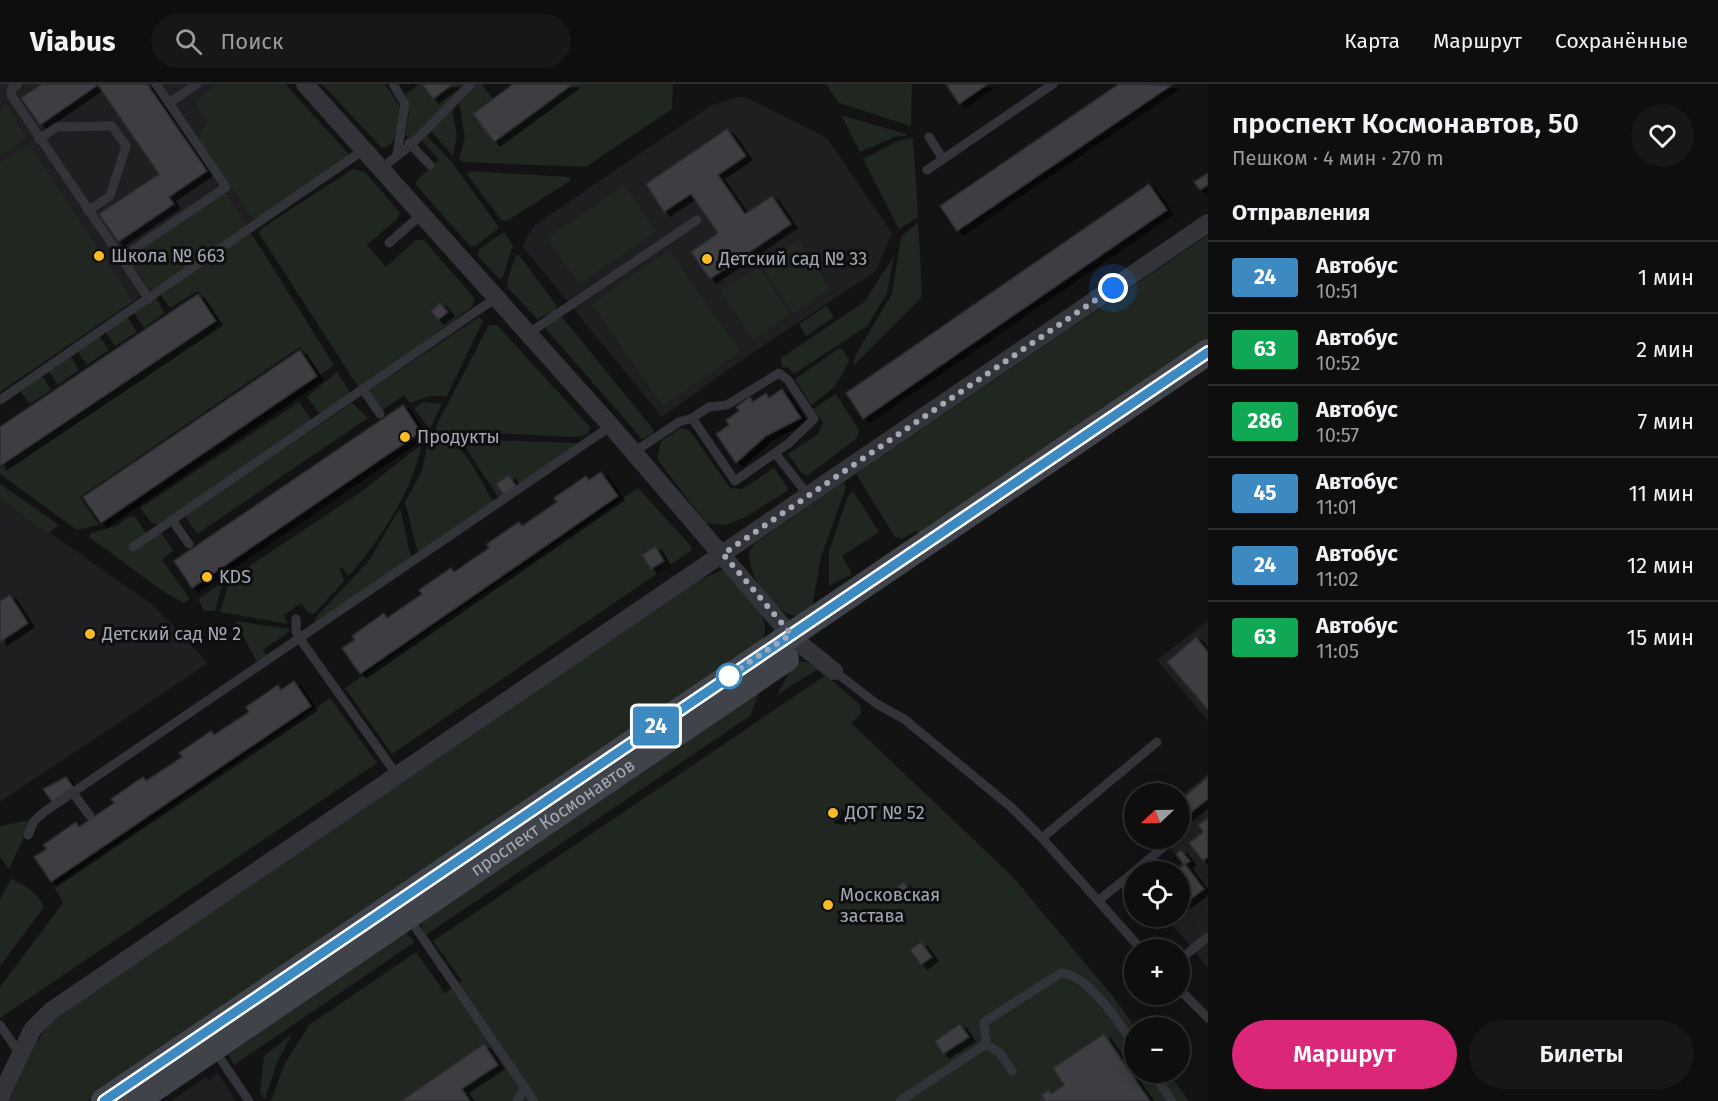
<!DOCTYPE html>
<html lang="ru">
<head>
<meta charset="utf-8">
<style>
	:root { --surface:#0e0e0f; --page:#171718; --text:#f1f3f6; --muted:#9b9c9e; --line:#2e2e2f; --accent:#db2777 }
	body { margin:0; font-family:"Fira Sans",sans-serif; background:var(--page); color:var(--text); height:100vh; display:flex; flex-direction:column; font-size:22px; white-space:nowrap }
	* { box-sizing:border-box; margin:0 }
	p { font-size:20px; color:var(--muted) }
	.icon { flex:none; width:33px; height:33px; fill:none; stroke:currentColor; stroke-width:2; stroke-linecap:round; stroke-linejoin:round }
	.map { position:relative; flex:1; overflow:hidden }
	.details { display:flex; flex-direction:column; background:var(--surface); width:510px }
	.details>* { flex:none }
	.badge { padding:0 12px; border-radius:4px; font-size:21px; line-height:39px }
	.needle { width:39px; rotate:248deg }
	.controls { position:absolute; left:1124px; top:699px; display:grid; gap:12px }
	.controls a { display:grid; place-items:center; width:66px; height:66px; border-radius:50%; background:var(--surface); box-shadow:0 3px 15px #0003,0 0 0 2px var(--line); font-size:30px }
	.you { position:absolute; width:30px; height:30px; margin:-15px; border:4px solid #fff; border-radius:50%; background:#1a73e8; box-shadow:0 0 0 9px #1a73e833 }
	.map>.badge { position:absolute; translate:-50% -50%; box-shadow:0 0 0 3px #fff }
	h2 { padding:0 24px; font-size:22px; line-height:54px }
	.round { display:grid; place-items:center; flex:none; width:63px; height:63px; border-radius:32px; background:var(--page) }
	.headline { display:flex; align-items:center; justify-content:space-between; height:102px; padding:0 24px }
	h1 { font-size:28px; font-weight:600; line-height:45px }
	.button { display:flex; gap:12px; margin-top:auto; padding:12px 24px }
	.button a { flex:1; height:69px; border-radius:36px; background:var(--accent); color:#fff; font-size:24px; font-weight:600; line-height:69px; text-align:center }
	.button a+a { background:var(--page); color:var(--text) }
	ul { padding:0; list-style:none }
	li { display:flex; align-items:center; gap:18px; height:72px; padding:0 24px; border-top:2px solid var(--line) }
	li div { flex:1 }
	li b { display:block; font-size:22px }
	li em { font-style:normal }
	li .badge { min-width:66px; font-weight:700; text-align:center }
	header { display:flex; align-items:center; gap:36px; box-sizing:border-box; height:84px; padding:0 30px; background:var(--surface); border-bottom:2px solid var(--line) }
	header strong { font-size:28px }
	nav { display:flex; gap:33px; margin-inline-start:auto; font-size:21px }
	.search { width:420px; height:54px; background:var(--page); display:flex; align-items:center; gap:15px; box-sizing:border-box; padding:0 21px; border-radius:33px; color:var(--muted); font-size:22px }
	main { display:flex; flex:1; min-height:0 }
	.map>svg:first-child { display:block }
</style>
</head>
<body>
<header>
<strong>Viabus</strong>
<div class="search"><svg class="icon" aria-label="search" viewBox="0 0 24 24"><circle cx="10" cy="10" r="6"/><path d="M15 15l6 6"/></svg>Поиск</div>
<nav><a>Карта</a><a>Маршрут</a><a>Сохранённые</a></nav>
</header>
<main>
<div class="map">
<svg width="1208" height="1017" viewBox="0 0 1208 1017">
	<defs>
		<filter id="shadow"><feDropShadow dx="6" dy="4" stdDeviation="0" flood-color="#0009"/></filter>
	</defs>
	<rect width="100%" height="100%" fill="#131314"/>
	<g fill="#1f1f21">
		<polygon points="0,0 274,0 343,75 0,308"/>
		<polygon points="738,13 747,14 827,54 892,149 876,187 752,269 662,333 523,163 526,153 536,140 712,21"/>
		<polygon points="0,414 153,521 208,579 0,718"/>
		<polygon points="1208,537 1208,637 1157,576"/>
		<polygon points="1208,690 1208,884 1166,833 1179,832 1179,788 1171,787 1182,779 1164,755 1179,754 1179,713"/>
		<polygon points="218,989 236,1017 171,1017 206,993 208,996"/>
	</g>
	<g fill="#1f2720">
		<polygon points="217,0 285,0 348,69 348,73 258,135 253,135 198,54 208,36 196,23 196,16"/>
		<path d="M322 0H385L401 24C398 38 399 61 382 64Z"/>
		<polygon points="419,0 422,0 434,14 453,0 466,0 411,56 405,51 409,30 406,10"/>
		<polygon points="477,0 482,0 493,15 473,30 494,58 573,0 673,0 672,25 586,83 463,78 459,75 465,54 459,19"/>
		<polygon points="826,0 912,0 911,42 839,19"/>
		<polygon points="6,19 26,54 0,72 0,29"/>
		<polygon points="452,25 457,52 453,72 430,46"/>
		<polygon points="841,31 906,50 906,52 897,52 860,68"/>
		<polygon points="426,51 451,77 498,142 498,145 475,162 471,163 416,101 416,97 439,76 422,57"/>
		<polygon points="913,54 918,129 917,134 899,145 863,75 898,57"/>
		<polygon points="29,60 133,217 0,308 0,80"/>
		<polygon points="353,85 365,88 400,129 397,135 367,161 386,183 416,156 424,156 475,215 472,223 361,303 357,301 259,149 262,144"/>
		<polygon points="469,87 570,93 570,97 507,137 501,136 467,90"/>
		<polygon points="625,101 656,148 579,200 547,154"/>
		<polygon points="222,109 226,110 246,140 244,145 155,205 150,205 130,179 129,173"/>
		<polygon points="918,138 922,207 920,215 853,282 856,270 892,210 901,153"/>
		<polygon points="504,148 513,161 502,195 499,195 478,172 478,166"/>
		<polygon points="251,149 334,281 320,291 300,263 80,413 99,441 77,446 0,390 0,384 219,237 198,207 170,224 160,210"/>
		<polygon points="1208,151 1208,256 920,452 916,447 902,455 895,453 856,390"/>
		<polygon points="799,156 830,205 793,229 761,181"/>
		<polygon points="669,166 740,268 663,322 592,220"/>
		<polygon points="516,171 519,171 557,222 555,227 537,235 508,204 507,198"/>
		<polygon points="894,172 887,209 867,242 794,290 788,283 782,284 781,274 864,218"/>
		<polygon points="759,183 790,231 753,255 721,207"/>
		<polygon points="156,214 165,229 144,244 134,229"/>
		<polygon points="826,222 834,233 806,252 799,240"/>
		<polygon points="559,232 563,234 653,345 653,350 642,355 546,245 547,240"/>
		<polygon points="127,233 137,248 115,262 105,247"/>
		<polygon points="479,233 483,237 447,312 430,312 410,319 404,311 381,327 367,308"/>
		<polygon points="489,241 497,241 590,343 588,350 578,353 436,347 436,342"/>
		<polygon points="99,252 109,266 87,281 77,266"/>
		<path d="M838 265H842L849 276C837 302 835 304 811 321L795 295Z"/>
		<polygon points="70,271 79,286 58,301 48,286"/>
		<polygon points="337,288 352,311 321,332 307,313"/>
		<polygon points="42,291 51,306 30,320 19,306"/>
		<polygon points="836,310 859,346 857,354 807,392 801,388 788,370 818,350 823,339 813,325"/>
		<polygon points="299,318 312,336 158,441 151,438 140,424"/>
		<polygon points="424,318 442,320 430,345 415,326 415,323"/>
		<polygon points="352,319 368,334 197,450 185,432"/>
		<polygon points="681,344 690,347 730,404 742,405 774,384 788,404 787,407 744,434 726,441 706,439 657,375 661,357"/>
		<path d="M446 354C467 364 481 398 493 417L492 421 418 469 405 418 422 387 428 357Z"/>
		<polygon points="460,355 579,359 516,402 508,391 496,400 504,411 500,416"/>
		<path d="M418 363H421C413 407 378 458 349 492L342 484 340 485 344 497 314 530 308 529 301 519 284 531 288 540 220 528 230 495 361 408Z"/>
		<path d="M844 398 846 403 821 473 811 529C804 530 798 533 792 531 770 525 748 490 749 469L754 460Z"/>
		<polygon points="0,400 59,441 48,450 0,414"/>
		<polygon points="638,404 691,462 692,466 392,670 345,604"/>
		<polygon points="853,407 879,448 842,472 852,490 829,502 829,467 848,412"/>
		<polygon points="398,427 401,427 409,466 413,473 317,539 315,536 317,532 369,477"/>
		<polygon points="130,432 135,433 146,449 134,467 161,449 173,466 162,476 190,515 184,519 164,508 89,453 91,449 116,442"/>
		<path d="M722 486C741 497 781 540 758 562L88 1017H9L37 957 53 936 298 766 698 497Z"/>
		<polygon points="223,498 215,527 204,527 198,515"/>
		<polygon points="235,537 289,545 290,547 263,566 267,573 257,578"/>
		<polygon points="799,578 807,578 818,585 777,611 793,581"/>
		<polygon points="826,591 860,621 861,630 851,639 1012,792 1110,909 1135,943 1134,988 1169,989 1189,1017 271,1017 284,981 309,941 416,868 445,909 462,897 433,857"/>
		<polygon points="760,607 750,632 426,851 422,845 422,836"/>
		<polygon points="330,614 377,679 0,934 0,903 63,819 54,802"/>
		<polygon points="29,736 30,740 9,785 0,773 0,742"/>
		<path d="M11 795C24 800 39 810 44 823L0 882V816Z"/>
		<polygon points="406,849 415,858 234,981 228,970"/>
		<polygon points="292,950 277,979 265,1015 260,1009 264,972"/>
	</g>
	<g fill="#3c3d42" stroke="#2d2c31" stroke-width="1.5" filter="url(#shadow)">
		<polygon points="42,0 147,0 207,87 169,113 174,120 118,158 99,130 159,90 98,1 40,41 21,14"/>
		<polygon points="422,0 453,0 433,15"/>
		<polygon points="513,0 573,0 494,58 473,30"/>
		<polygon points="946,0 988,0 959,20"/>
		<polygon points="1119,0 1172,1 957,147 940,122"/>
		<polygon points="727,45 746,72 718,91 745,130 772,112 791,140 710,195 691,168 718,149 691,110 664,128 646,100"/>
		<polygon points="1208,89 1208,101 1200,106 1194,98"/>
		<polygon points="1149,100 1167,126 863,335 846,309"/>
		<polygon points="198,210 216,237 0,382 0,343"/>
		<polygon points="440,219 448,228 438,236 431,227"/>
		<polygon points="300,266 317,292 101,439 83,413"/>
		<polygon points="782,305 801,334 766,352 736,379 716,350 729,341 726,336 739,327 736,323 750,313 753,318 766,309 769,314"/>
		<polygon points="403,321 421,348 192,504 174,477"/>
		<polygon points="601,388 618,412 360,590 342,564 355,556 352,552 384,529 387,534 422,510 419,506 451,484 454,488 489,464 487,460 519,438 522,442 557,418 554,414 586,392 589,396"/>
		<polygon points="509,391 516,402 504,411 496,400"/>
		<polygon points="655,462 664,477 651,485 642,471"/>
		<polygon points="10,511 28,539 0,558 0,517"/>
		<polygon points="1196,553 1208,568 1208,626 1167,578"/>
		<polygon points="294,597 311,622 51,798 34,773 47,765 43,761 76,738 79,743 114,719 111,715 143,693 146,697 182,673 179,669 211,647 214,651 249,628 246,623 278,601 281,606"/>
		<polygon points="66,693 73,703 52,718 43,705"/>
		<polygon points="1208,693 1208,715 1179,738 1179,717"/>
		<circle cx="833" cy="729" r="7"/>
		<polygon points="1208,734 1208,773 1203,777 1189,759 1203,748 1198,741"/>
		<polygon points="1181,766 1190,777 1184,781 1176,770"/>
		<polygon points="1185,780 1204,805 1179,824 1179,788 1175,788"/>
		<polygon points="904,798 911,810 904,814 897,803"/>
		<polygon points="921,858 932,873 921,881 910,866"/>
		<polygon points="960,940 969,953 943,970 935,957"/>
		<polygon points="1104,950 1150,1017 1040,1017 1044,1015 1041,1011 1049,1006 1051,1010 1064,1001 1053,984"/>
		<polygon points="484,960 498,981 462,1005 470,1017 401,1017"/>
	</g>
	<g fill="none" stroke-linecap="round" stroke-linejoin="round">
		<g stroke="#33343a" stroke-width="9">
			<polyline points="18,0 12,4 11,11 149,215"/>
			<polyline points="393,0 405,20 397,71"/>
			<polyline points="169,19 197,0"/>
			<polyline points="929,53 943,75"/>
			<polyline points="39,55 57,43 112,42 126,62 110,112 88,127"/>
			<polyline points="409,59 430,81"/>
			<polyline points="382,84 412,60 471,0"/>
			<polyline points="927,86 1053,0"/>
			<polyline points="389,159 422,130"/>
			<polyline points="121,174 226,103 156,0"/>
			<polyline points="529,249 697,136"/>
			<polyline points="364,307 380,330"/>
			<polyline points="0,316 365,65"/>
			<polyline points="634,368 679,338 692,334 709,323 727,321 779,289 788,296 814,335 789,359 735,397 692,334"/>
			<polyline points="775,369 808,411"/>
			<polyline points="172,436 189,460"/>
			<polyline points="133,463 497,213"/>
			<polyline points="296,535 296,547 300,555 397,691"/>
			<polyline points="834,587 877,620 904,635 1011,723 1042,754 1142,866"/>
			<polyline points="73,709 90,732"/>
			<polyline points="28,751 34,737 44,728 611,342"/>
			<polyline points="1042,754 1157,658"/>
			<polyline points="1134,788 1174,754"/>
			<polyline points="1099,816 1134,788"/>
			<polyline points="409,834 534,1017"/>
			<polyline points="1179,876 1208,853"/>
			<polyline points="1179,905 1208,934"/>
			<polyline points="0,941 20,970"/>
			<polyline points="986,960 1001,970 1012,987"/>
			<polyline points="215,967 249,1017"/>
			<polyline points="1152,988 1172,1017"/>
			<polyline points="517,1017 525,1004"/>
			<path d="M900 1017 986 960 984 938 1061 889C1088 890 1120 940 1134 961"/>
		</g>
		<g stroke="#33343a" stroke-width="18">
			<polyline points="305,0 611,342 781,540 804,563 834,587"/>
			<polyline points="0,1014 32,946 51,927 1208,139"/>
		</g>
		<g stroke="#41434a" stroke-width="26">
			<polyline points="104,1017 1208,268"/>
			<path id="s1" d="M136 1017 786 575"/>
		</g>
	</g>
	<g fill="none" stroke-linecap="round" stroke-linejoin="round">
		<defs>
			<polyline id="line" points="104,1017 1208,268"/>
		</defs>
		<use href="#line" stroke="#fff" stroke-width="14"/>
		<use href="#line" stroke="#3d8ac2" stroke-width="9"/>
		<polyline stroke="#a3a8b6" stroke-width="6" stroke-dasharray="0 10.8" points="729,592 726,594 791,550 723,470 1113,204"/>
	</g>
	<g fill="#fabc25" stroke="#0e0e0f" stroke-width="2">
		<circle cx="99" cy="172" r="6"/>
		<circle cx="707" cy="175" r="6"/>
		<circle cx="405" cy="353" r="6"/>
		<circle cx="207" cy="493" r="6"/>
		<circle cx="90" cy="550" r="6"/>
		<circle cx="833" cy="729" r="6"/>
		<circle cx="828" cy="821" r="6"/>
	</g>
	<circle fill="#fff" stroke="#3d8ac2" stroke-width="3" cx="729" cy="592" r="12"/>
	<g text-anchor="middle" dominant-baseline="central" stroke-width="6" stroke-linejoin="round" paint-order="stroke">
		<g font-size="18" fill="#a3a8b6" stroke="#0e0e0f" text-anchor="start">
			<text x="111" y="172">Школа № 663</text>
			<text x="719" y="175">Детский сад № 33</text>
			<text x="417" y="353">Продукты</text>
			<text x="219" y="493">KDS</text>
			<text x="102" y="550">Детский сад № 2</text>
			<text x="845" y="729">ДОТ № 52</text>
			<text x="840" y="811">Московская<tspan x="840" dy="21">застава</tspan></text>
		</g>
		<g font-size="18" fill="#a3a8b6" stroke="#0e0e0f">
			<text stroke="none"><textPath href="#s1" startOffset="504">проспект Космонавтов</textPath></text>
		</g>
	</g>
</svg>
<div class="controls">
<a><svg class="needle" viewBox="-14 -14 28 28"><path d="M0-13l5 13h-10z" fill="#e53935"/><path d="M0 13l5-13h-10z" fill="#9b9c9e"/></svg></a>
<a><svg class="icon" aria-label="locate" viewBox="0 0 24 24"><circle cx="12" cy="12" r="6"/><path d="M12 2v4M12 18v4M2 12h4M18 12h4"/></svg></a>
<a>+</a>
<a>−</a>
</div>
<div class="you" style="left:1113px;top:204px"></div>
<b class="badge" style="left:656px;top:642px;background:#3d8ac2;color:#fff">24</b>
</div>
<section class="details">
<div class="headline"><div><h1>проспект Космонавтов, 50</h1><p>Пешком · 4 мин · 270 m</p></div><a class="round"><svg class="icon" aria-label="heart" viewBox="0 0 24 24"><path d="M12 20l-8-8c-3-5 5-10 8-4 3-6 11-1 8 4z"/></svg></a></div>
<h2>Отправления</h2>
<ul>
<li><span class="badge" style="background:#3d8ac2;color:#fff">24</span><div><b>Автобус</b><p>10:51</p></div><em>1 мин</em></li>
<li><span class="badge" style="background:#10a855;color:#fff">63</span><div><b>Автобус</b><p>10:52</p></div><em>2 мин</em></li>
<li><span class="badge" style="background:#10a855;color:#fff">286</span><div><b>Автобус</b><p>10:57</p></div><em>7 мин</em></li>
<li><span class="badge" style="background:#3d8ac2;color:#fff">45</span><div><b>Автобус</b><p>11:01</p></div><em>11 мин</em></li>
<li><span class="badge" style="background:#3d8ac2;color:#fff">24</span><div><b>Автобус</b><p>11:02</p></div><em>12 мин</em></li>
<li><span class="badge" style="background:#10a855;color:#fff">63</span><div><b>Автобус</b><p>11:05</p></div><em>15 мин</em></li>
</ul>
<div class="button"><a>Маршрут</a><a>Билеты</a></div>
</section>
</main>
</body>
</html>
